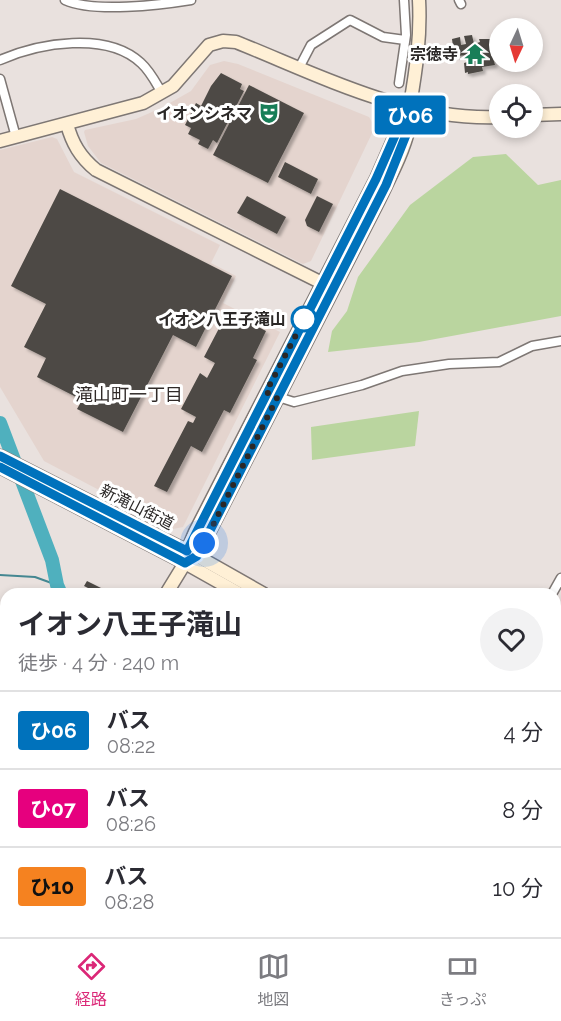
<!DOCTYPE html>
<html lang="ja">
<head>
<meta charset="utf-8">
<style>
	:root { --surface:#fff; --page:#f2f2f3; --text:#2b2b33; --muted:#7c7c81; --line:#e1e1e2; --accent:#db2777 }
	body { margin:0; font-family:Raleway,"Noto Sans JP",sans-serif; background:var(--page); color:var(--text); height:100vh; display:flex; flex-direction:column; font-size:22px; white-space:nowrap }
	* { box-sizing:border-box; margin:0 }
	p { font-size:20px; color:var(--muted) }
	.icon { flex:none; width:33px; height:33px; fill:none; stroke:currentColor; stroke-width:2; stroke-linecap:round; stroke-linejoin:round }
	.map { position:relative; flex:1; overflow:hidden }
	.drawer { position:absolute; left:0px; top:588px; width:561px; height:350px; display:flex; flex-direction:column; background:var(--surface); border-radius:18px 18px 0 0; box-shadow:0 3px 9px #0003 }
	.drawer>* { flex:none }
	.badge { padding:0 12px; border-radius:4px; font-size:21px; line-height:39px }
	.needle { width:39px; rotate:184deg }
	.buttons { position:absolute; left:489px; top:18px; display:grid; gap:12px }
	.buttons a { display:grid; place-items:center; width:54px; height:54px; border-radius:50%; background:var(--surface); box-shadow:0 3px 9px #0003; font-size:30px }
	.you { position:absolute; width:30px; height:30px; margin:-15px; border:4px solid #fff; border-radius:50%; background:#1a73e8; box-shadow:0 0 0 9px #1a73e833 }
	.map>.badge { position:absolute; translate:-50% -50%; box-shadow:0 0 0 3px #fff }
	.round { display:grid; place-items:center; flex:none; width:63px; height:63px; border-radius:32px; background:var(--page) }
	.headline { display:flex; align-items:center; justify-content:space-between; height:102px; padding:0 18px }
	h1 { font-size:28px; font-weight:700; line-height:45px }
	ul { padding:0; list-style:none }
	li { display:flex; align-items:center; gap:18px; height:78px; padding:0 18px; border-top:2px solid var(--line) }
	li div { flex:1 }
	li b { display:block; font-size:22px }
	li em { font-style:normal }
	li .badge { min-width:66px; font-weight:700; text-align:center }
	.tabs { display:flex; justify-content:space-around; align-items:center; height:84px; border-top:2px solid var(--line); background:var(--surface); font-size:16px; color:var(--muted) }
	.tabs a { display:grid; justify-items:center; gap:3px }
	.tabs .current { color:var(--accent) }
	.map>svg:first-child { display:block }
</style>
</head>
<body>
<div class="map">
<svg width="561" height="937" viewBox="0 0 561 937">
	<defs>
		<filter id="shadow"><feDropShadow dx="3" dy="3" stdDeviation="1.5" flood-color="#0004"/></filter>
	</defs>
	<rect width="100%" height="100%" fill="#e9e1de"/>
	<g fill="#e4d4ce">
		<polygon points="224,61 238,64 369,117 375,127 311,261 303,264 101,163 88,146 84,132 85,130 136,119 161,108 191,91 210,65"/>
		<polygon points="52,137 57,139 74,172 220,245 211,263 236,276 223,303 280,332 183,527 173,529 44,461 0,387 0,150"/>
	</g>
	<g fill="#bad59f">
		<polygon points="506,154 538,185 561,180 561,316 419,342 328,352 332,331 347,311 358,277 410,205 473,157"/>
		<polygon points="419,411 415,446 312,460 311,427"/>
	</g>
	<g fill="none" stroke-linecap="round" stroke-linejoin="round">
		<polyline stroke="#448791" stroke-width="2" points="0,575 35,577 57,585"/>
		<g stroke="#4fb0be" stroke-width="14">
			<polyline points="0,423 52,560 57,585 61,594"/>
			<polyline points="382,932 391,937"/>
		</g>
	</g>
	<g fill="#4d4a45" filter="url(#shadow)">
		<polygon points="472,35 474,44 480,42 479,39 493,39 497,57 493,58 495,65 482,67 483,71 468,74 468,72 465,73 464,63 471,61 470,55 455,56 455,47 453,47 452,39 460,37 461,45 466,44 464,36"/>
		<polygon points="221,73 242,84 240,89 244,91 217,143 213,140 208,149 198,144 200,140 188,134 191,128 185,125 196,103 201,106 211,86"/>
		<polygon points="249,85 304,113 268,183 213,155"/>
		<polygon points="285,162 318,179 311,194 278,177"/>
		<polygon points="60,189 232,276 196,347 173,335 123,432 77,409 82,400 37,377 46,358 24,347 46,304 11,286"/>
		<polygon points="247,196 286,217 277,234 237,213"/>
		<polygon points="317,196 333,204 319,232 307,226 305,220"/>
		<polygon points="228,311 266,331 253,358 257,360 230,413 224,410 202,452 191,446 167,492 154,486 188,421 193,423 196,417 181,409 200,373 207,378 215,363 204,357"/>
		<polygon points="87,581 105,590 104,594 92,594 86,591 88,588 84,586"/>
	</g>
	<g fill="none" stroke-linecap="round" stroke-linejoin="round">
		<defs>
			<g id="street">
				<path d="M65 0C93 13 160 5 191 0"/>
				<polyline points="459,0 461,4"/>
				<path d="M0 60C39 43 107 31 141 63 150 71 156 83 162 93"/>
				<polyline points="299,68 311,45 350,20 383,37 405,40"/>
				<polyline points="0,79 16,137"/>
				<polyline points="399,83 406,35 404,0"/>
				<polyline points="275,396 294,402 362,385 402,371 449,364 499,362 532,346 561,341"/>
				<polyline points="552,594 561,578"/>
				<polyline points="555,823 561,815"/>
				<polyline points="0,852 6,844"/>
				<polyline points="555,859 555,873"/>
				<polyline points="0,865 6,870"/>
				<polyline points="87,932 93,937"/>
				<polyline points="530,937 533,932"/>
			</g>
			<g id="secondary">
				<polyline points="532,115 561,114"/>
				<path d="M67 124C72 143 80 157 96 170L330 287"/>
				<path d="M0 141 143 103 173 86 209 45 223 41 236 42C321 76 406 121 500 117"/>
				<polyline points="0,456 197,556 264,594"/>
				<polyline points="0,467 185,563 240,594"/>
				<path d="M185 563 197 556 379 200C390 177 403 153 409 128 411 121 409 113 410 105 416 70 421 36 419 0"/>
				<polyline points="166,594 185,563 187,551 195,532 376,179 401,122 409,109"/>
				<polyline points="555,790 561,794"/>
				<polyline points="555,802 561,806"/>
			</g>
			<g id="highway">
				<polyline points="0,788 6,793"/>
				<polyline points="168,932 176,937"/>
			</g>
		</defs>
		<use href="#street" stroke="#7e7774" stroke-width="11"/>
		<use href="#secondary" stroke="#7e7774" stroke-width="15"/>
		<use href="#highway" stroke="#b5935b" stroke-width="18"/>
		<use href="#street" stroke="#fff" stroke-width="8"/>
		<use href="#secondary" stroke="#fff0d6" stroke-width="12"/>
		<use href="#highway" stroke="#fc7" stroke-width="15"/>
	</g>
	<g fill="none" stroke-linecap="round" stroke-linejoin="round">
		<defs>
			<polyline id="line" points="0,456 187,551 376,179 401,122 410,108 410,125 386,185 197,556 185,563 0,467"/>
		</defs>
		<use href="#line" stroke="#fff" stroke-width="14"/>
		<use href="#line" stroke="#0072bc" stroke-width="9"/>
		<polyline stroke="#2b2827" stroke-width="6" stroke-dasharray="0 10.8" points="204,543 277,398 266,392 307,314 304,319"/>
	</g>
	<defs>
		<symbol id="temple-bare" viewBox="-9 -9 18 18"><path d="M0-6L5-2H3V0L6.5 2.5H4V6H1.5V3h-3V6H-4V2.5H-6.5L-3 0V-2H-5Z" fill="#187e58" stroke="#fff" stroke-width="2.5" paint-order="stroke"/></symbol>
		<symbol id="theatre-bare" viewBox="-9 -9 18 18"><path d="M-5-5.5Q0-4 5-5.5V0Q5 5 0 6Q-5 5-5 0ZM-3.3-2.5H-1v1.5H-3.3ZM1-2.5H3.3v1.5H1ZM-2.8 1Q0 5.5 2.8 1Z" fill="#187e58" stroke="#fff" stroke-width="2.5" paint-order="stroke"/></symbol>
	</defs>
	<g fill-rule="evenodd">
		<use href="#temple-bare" x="460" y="39" width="30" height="30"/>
		<use href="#theatre-bare" x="254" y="98" width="30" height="30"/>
	</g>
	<circle fill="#fff" stroke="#0072bc" stroke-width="3" cx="304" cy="319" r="12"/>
	<g text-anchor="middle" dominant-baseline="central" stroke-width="6" stroke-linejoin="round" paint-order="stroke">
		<g font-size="16" font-weight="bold" fill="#2b2827" stroke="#fff" text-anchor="end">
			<text x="458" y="54">宗徳寺</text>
			<text x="252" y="113">イオンシネマ</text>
		</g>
		<g font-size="16" font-weight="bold" fill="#2b2827" stroke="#fff" text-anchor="end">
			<text x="286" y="319">イオン八王子滝山</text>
		</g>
		<g font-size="16" fill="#2b2827" stroke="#fff">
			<text transform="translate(137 507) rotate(27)">新滝山街道</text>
		</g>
		<g font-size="18" fill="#302a28" stroke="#fff">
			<text x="129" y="394">滝山町一丁目</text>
		</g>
	</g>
</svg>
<div class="buttons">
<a><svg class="needle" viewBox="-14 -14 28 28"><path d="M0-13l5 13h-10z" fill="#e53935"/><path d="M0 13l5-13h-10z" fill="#7c7c81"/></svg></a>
<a><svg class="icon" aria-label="locate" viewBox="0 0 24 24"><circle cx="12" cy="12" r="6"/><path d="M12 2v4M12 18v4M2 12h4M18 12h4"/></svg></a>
</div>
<div class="you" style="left:204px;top:543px"></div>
<b class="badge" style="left:410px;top:115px;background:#0072bc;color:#fff">ひ06</b>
<section class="drawer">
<div class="headline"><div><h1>イオン八王子滝山</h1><p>徒歩 · 4 分 · 240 m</p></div><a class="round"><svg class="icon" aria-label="heart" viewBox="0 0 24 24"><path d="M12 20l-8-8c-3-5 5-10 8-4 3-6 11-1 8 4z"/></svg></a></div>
<ul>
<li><span class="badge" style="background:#0072bc;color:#fff">ひ06</span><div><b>バス</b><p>08:22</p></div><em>4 分</em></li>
<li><span class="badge" style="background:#e6007e;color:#fff">ひ07</span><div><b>バス</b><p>08:26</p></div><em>8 分</em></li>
<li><span class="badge" style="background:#f58220;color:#111">ひ10</span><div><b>バス</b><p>08:28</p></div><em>10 分</em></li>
</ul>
</section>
</div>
<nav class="tabs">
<a class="current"><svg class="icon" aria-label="directions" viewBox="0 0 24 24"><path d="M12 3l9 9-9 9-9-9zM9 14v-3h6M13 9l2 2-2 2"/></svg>経路</a>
<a><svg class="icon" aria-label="map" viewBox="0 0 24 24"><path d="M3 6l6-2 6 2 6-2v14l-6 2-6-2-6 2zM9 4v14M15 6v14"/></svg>地図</a>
<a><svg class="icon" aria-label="tickets" viewBox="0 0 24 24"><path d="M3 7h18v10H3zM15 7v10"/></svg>きっぷ</a>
</nav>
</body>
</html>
